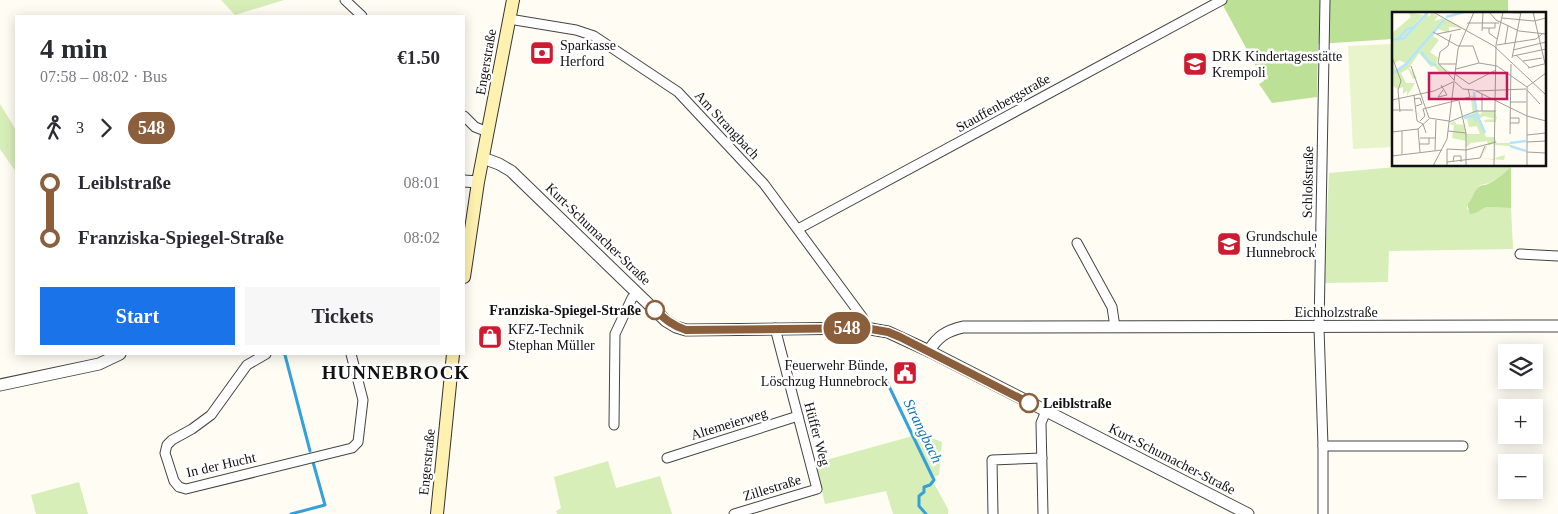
<!DOCTYPE html>
<html lang="en">
<head>
<meta charset="utf-8">
<style>
	:root { --surface:#fff; --page:#f7f7f7; --text:#2b2b33; --muted:#7c7c81; --accent:#1a73e8 }
	body { margin:0; font-family:"Times New Roman",serif; background:var(--page); color:var(--text); height:100vh; display:flex; flex-direction:column; font-size:19px; white-space:nowrap }
	* { box-sizing:border-box; margin:0 }
	p { font-size:16px; color:var(--muted) }
	.icon { flex:none; width:28px; height:28px; fill:none; stroke:currentColor; stroke-width:2; stroke-linecap:round; stroke-linejoin:round }
	.map { position:relative; flex:1; overflow:hidden }
	.drawer { position:absolute; left:15px; top:15px; width:450px; height:340px; display:flex; flex-direction:column; background:var(--surface); border-radius:0px; box-shadow:0 2px 12px #0003 }
	.drawer>* { flex:none }
	.badge { padding:0 10px; border-radius:16px; font-size:18px; line-height:32px }
	.fabs { position:absolute; left:1498px; top:344px; display:grid; gap:10px }
	.fabs a { display:grid; place-items:center; width:45px; height:45px; border-radius:0px; background:var(--surface); box-shadow:0 2px 12px #0003; font-size:25px }
	.map>.badge { position:absolute; translate:-50% -50%; box-shadow:0 0 0 2px #fff }
	.legs { display:flex; align-items:center; gap:8px; height:55px; padding:0 25px; font-size:16px }
	.legs p { margin-inline-start:auto }
	.headline { display:flex; align-items:center; justify-content:space-between; height:85px; padding:0 25px }
	h1 { font-size:28px; font-weight:700; line-height:38px }
	.primary-button { display:flex; gap:10px; margin-top:auto; padding:10px 25px }
	.primary-button a { flex:1; height:58px; border-radius:0px; background:var(--accent); color:#fff; font-size:20px; font-weight:700; line-height:58px; text-align:center }
	.primary-button a+a { background:var(--page); color:var(--text) }
	ul { padding:0 25px; list-style:none }
	li { display:flex; align-items:center; gap:18px; height:55px; font-size:19px }
	li i { display:grid; place-items:center; width:8px; height:100%; margin:0 6px; background:currentColor }
	li i::after { content:''; width:12px; height:12px; margin:-6px; border:4px solid; border-radius:50%; background:var(--surface) }
	li p { margin-inline-start:auto }
	li:first-child i { background:linear-gradient(#0000 50%,currentColor 0) }
	li:last-child i { background:linear-gradient(currentColor 50%,#0000 0) }
	.map>svg:first-child { display:block }
</style>
</head>
<body>
<div class="map">
<svg width="1558" height="514" viewBox="0 0 1558 514">
	<rect width="100%" height="100%" fill="#fffcf4"/>
	<g fill="#d8eeb9">
		<polygon points="221,0 284,0 235,15"/>
		<polygon points="0,104 16,130 16,172 0,149"/>
		<path d="M1417 165H1510L1511 167C1501 176 1493 184 1480 185L1473 198 1467 204V209L1476 213 1486 207 1511 208 1513 249 1389 251 1388 282 1324 283 1329 173Z"/>
		<polygon points="916,432 942,442 939,475 931,478 948,509 948,514 893,514 886,491 825,504 815,463 909,437"/>
		<polygon points="608,461 616,488 660,476 672,514 557,514 556,511 561,508 554,477"/>
		<polygon points="79,482 88,514 36,514 31,495"/>
	</g>
	<g fill="#bde097">
		<polygon points="1220,0 1508,0 1508,14 1393,14 1393,39 1318,44 1317,97 1272,103 1259,84 1264,81"/>
		<path d="M1511 167V208L1486 207 1476 213 1470 214 1467 204C1474 198 1473 192 1478 188 1481 184 1484 186 1488 184 1497 180 1504 173 1511 167Z"/>
	</g>
	<polygon fill="#e9f4cc" points="1393,44 1393,147 1353,149 1348,46"/>
	<g fill="none" stroke-linecap="round" stroke-linejoin="round">
		<g stroke="#34a2d9" stroke-width="3">
			<polyline points="285,355 310,451"/>
			<polyline points="886,380 934,480 930,485 924,487 924,492 919,496 919,506 926,514"/>
			<polyline points="291,514 325,505 313,462"/>
		</g>
		<defs>
			<g id="minor">
				<polyline points="345,0 362,16"/>
				<polyline points="509,19 576,30 594,36 678,92 764,184 863,318 865,328"/>
				<polyline points="464,116 475,127 488,132"/>
				<polyline points="798,229 1222,0"/>
				<polyline points="1077,243 1112,307 1115,327"/>
				<polyline points="1520,254 1558,256"/>
				<polyline points="266,354 247,365 211,415 192,429 172,440 167,445 165,453 174,481 179,487 186,489 352,448 358,442 363,400 351,354"/>
				<polyline points="614,425 615,334 632,298 639,294"/>
				<polyline points="1323,446 1463,446"/>
				<polyline points="667,458 798,416"/>
				<polyline points="734,514 817,489 775,328"/>
				<polyline points="993,514 992,460 1042,458"/>
				<polyline points="1043,514 1041,423 1046,411"/>
				<polyline points="1323,514 1323,446 1319,328 1325,0"/>
			</g>
			<g id="tertiary">
				<polyline points="483,158 499,164 511,171 666,321 676,327 686,330 865,328 888,332 929,351 1248,514"/>
				<polyline points="464,181 478,182"/>
				<path d="M929 351C937 337 946 331 963 327L1558 326"/>
				<polyline points="0,385 99,364 120,354"/>
			</g>
			<g id="secondary">
				<polyline points="464,277 478,182 513,0"/>
				<polyline points="437,514 453,354"/>
			</g>
		</defs>
		<use href="#minor" stroke="#444" stroke-width="11"/>
		<use href="#tertiary" stroke="#444" stroke-width="13"/>
		<use href="#secondary" stroke="#333" stroke-width="14"/>
		<use href="#minor" stroke="#fff" stroke-width="9"/>
		<use href="#tertiary" stroke="#fff" stroke-width="11"/>
		<use href="#secondary" stroke="#fff1af" stroke-width="12"/>
	</g>
	<g fill="none" stroke-linecap="round" stroke-linejoin="round">
		<defs>
			<path id="line-1" d="M655 310C665 319 673 326 686 330L865 328 888 332 900 337 1029 403"/>
		</defs>
		<use href="#line-1" stroke="#fff" stroke-width="11"/>
		<use href="#line-1" stroke="#8b5e3c" stroke-width="8"/>
	</g>
	<defs>
		<symbol id="bank-square" viewBox="-11 -11 22 22"><rect x="-9" y="-9" width="18" height="18" rx="4" fill="#ce1b2f" stroke="#fff"/><path d="M-6-4H6V4H-6ZM0-2.3a2.3 2.3 0 1 0 0 4.6a2.3 2.3 0 1 0 0-4.6Z" fill="#fff"/></symbol>
		<symbol id="school-square" viewBox="-11 -11 22 22"><rect x="-9" y="-9" width="18" height="18" rx="4" fill="#ce1b2f" stroke="#fff"/><path d="M0-5L7-2L0 1L-7-2ZM-4 1L0 2.5L4 1V4Q0 6-4 4Z" fill="#fff"/></symbol>
		<symbol id="shop-square" viewBox="-11 -11 22 22"><rect x="-9" y="-9" width="18" height="18" rx="4" fill="#ce1b2f" stroke="#fff"/><path d="M-5-2.5h2.3a2.7 3.5 0 0 1 5.4 0H5L5.5 6h-11ZM-1.5-2.5h3a1.5 2.3 0 0 0-3 0Z" fill="#fff"/></symbol>
		<symbol id="civic-square" viewBox="-11 -11 22 22"><rect x="-9" y="-9" width="18" height="18" rx="4" fill="#ce1b2f" stroke="#fff"/><path d="M-.6-6.5H3V-4.5H.6V-3L4-1V1h2V6H-6V1h2V-1L-.6-3ZM-1.2 2.5V6h2.4V2.5Z" fill="#fff"/></symbol>
	</defs>
	<g fill-rule="evenodd">
		<use href="#bank-square" x="528" y="39" width="28" height="28"/>
		<use href="#school-square" x="1181" y="50" width="28" height="28"/>
		<use href="#school-square" x="1215" y="230" width="28" height="28"/>
		<use href="#shop-square" x="476" y="323" width="28" height="28"/>
		<use href="#civic-square" x="891" y="359" width="28" height="28"/>
	</g>
	<g fill="#fff" stroke="#8b5e3c" stroke-width="2.5">
		<circle cx="655" cy="310" r="9"/>
		<circle cx="1029" cy="403" r="9"/>
	</g>
	<g text-anchor="middle" dominant-baseline="central" stroke-width="5" stroke-linejoin="round" paint-order="stroke">
		<g font-size="14" fill="#111" stroke="#fff" text-anchor="start">
			<text x="560" y="45">Sparkasse<tspan x="560" dy="16">Herford</tspan></text>
			<text x="1212" y="56">DRK Kindertagesstätte<tspan x="1212" dy="16">Krempoli</tspan></text>
			<text x="1246" y="236">Grundschule<tspan x="1246" dy="16">Hunnebrock</tspan></text>
			<text x="508" y="329">KFZ-Technik<tspan x="508" dy="16">Stephan Müller</tspan></text>
			<text x="888" y="365" text-anchor="end">Feuerwehr Bünde,<tspan x="888" dy="16">Löschzug Hunnebrock</tspan></text>
		</g>
		<g font-size="14" fill="#111" stroke="#fff">
			<text transform="translate(486 62) rotate(-80)">Engerstraße</text>
			<text transform="translate(1003 103) rotate(-29)">Stauffenbergstraße</text>
			<text transform="translate(727 125) rotate(47)">Am Strangbach</text>
			<text transform="translate(1308 182) rotate(-89)">Schloßstraße</text>
			<text transform="translate(598 234) rotate(44)">Kurt-Schumacher-Straße</text>
			<text x="1336" y="312">Eichholzstraße</text>
			<text transform="translate(729 424) rotate(-17)">Altemeierweg</text>
			<text transform="translate(817 434) rotate(75)">Hüffer Weg</text>
			<text transform="translate(1172 459) rotate(27)">Kurt-Schumacher-Straße</text>
			<text transform="translate(427 462) rotate(-84)">Engerstraße</text>
			<text transform="translate(221 465) rotate(-13)">In der Hucht</text>
			<text transform="translate(772 488) rotate(-17)">Zillestraße</text>
		</g>
		<g font-size="14" font-weight="bold" fill="#111" stroke="#fff" text-anchor="end">
			<text x="641" y="310">Franziska-Spiegel-Straße</text>
			<text x="1043" y="403" text-anchor="start">Leiblstraße</text>
		</g>
		<g font-size="15" font-style="italic" fill="#0d73af" stroke="#fff">
			<text transform="translate(923 431) rotate(64)">Strangbach</text>
		</g>
		<g font-size="19" font-weight="bold" letter-spacing="1" fill="#111" stroke="#fff">
			<text x="396" y="372">HUNNEBROCK</text>
		</g>
	</g>
	<g transform="translate(1392 12)">
		<rect width="154" height="154" fill="#fffcf4"/>
		<path d="M16 0 31 3 13 24 0 28V21L19 5ZM36 1V5L40 1 46 4 42 9 52 6 71 16 57 15V21L46 17 41 24 47 28 38 40 46 46 44 51 60 61 49 62 42 54 39 55 27 41 17 56 25 66 21 67 16 57 9 61 14 71H23L15 84V79L11 82V75L5 77 0 73V63L15 52 7 48 2 52 4 60 0 61V29L13 26ZM84 83V96L88 103 91 99H103L105 107H118H104V110H93L92 108 103 107 92 104 87 107 94 125H102L105 131H118V134L104 133 103 146 113 143 112 148 89 146 96 133 95 129 79 131 74 135V129L60 126 62 113 57 112 63 109 64 112 72 113 74 122H88L85 114 77 115 75 107 72 108 81 103 79 88 82 87 78 84ZM101 132 104 133 102 148 89 146 94 134Z" fill="#d8eeb9" fill-rule="evenodd"/>
		<path fill="none" stroke="#b4e5fb" stroke-width="2.5" d="M54 5 72 0M7 26 15 17 24 15M0 28 12 26 36 0M29 40 38 51 44 53M0 62 14 52 52 8M82 80 84 98M84 100 93 121M72 106 81 103 84 109M118 131 134 129M118 134 134 139"/>
		<path fill="none" stroke="#a09e99" stroke-width="1" d="M41 0 102 34 154 83M97 0 104 8 127 19 154 22M104 0 129 1M141 0 154 56M110 6 142 9 154 6M75 11H107M90 16H103V11M97 16V21L105 27M90 19 91 0M41 20 66 34H81L87 51 105 54 135 75M45 22 69 17M59 22 56 34 48 40 46 51 62 68M113 32 116 14M105 33 144 27 150 22M121 38 154 30M124 43 137 55M121 44 154 37M0 45 9 69 6 78 8 100M120 46 129 0M131 49 150 46M47 52H64M19 54 37 106M136 56 152 52M64 57 87 51M63 62 77 72M63 70 71 77 82 78 135 104 154 109M77 72 104 58M49 73 55 83 46 85 51 78M135 78 148 92M84 79 134 77M90 82V99M22 83 25 109 31 112 34 121M22 87 28 86 30 92 24 94M0 88 42 79 61 70M67 89 74 121V154M118 90H134M0 98H21M37 106 57 109M28 109 33 104 31 97 78 85 76 77M57 110 84 99H104M118 111H127V106H118M26 117 28 140M56 119 74 121M0 120 26 117 37 107M118 122 119 52M135 123 154 121M28 126H44M135 130 154 129M27 132H37V126M55 137 74 138 104 130M55 137V154M43 138 44 108M135 140 154 141M10 142V119M0 144 50 138M55 150 88 146 93 134M61 150 62 144H69V150M41 154 55 127 66 37 82 0M102 154 104 33 111 0M135 154V75L154 61"/>
		<path fill="#c2185b" fill-opacity="0.15" stroke="#c2185b" stroke-width="2.5" d="M37 61H115V87H37Z"/>
		<rect width="154" height="154" fill="none" stroke="#111" stroke-width="2.5"/>
	</g>
</svg>
<div class="fabs">
<a><svg class="icon" aria-label="layers" viewBox="0 0 24 24"><path d="M12 4l9 5-9 5-9-5zM3 14l9 5 9-5"/></svg></a>
<a>+</a>
<a>−</a>
</div>
<b class="badge" style="left:847px;top:328px;background:#8b5e3c;color:#fff">548</b>
<section class="drawer">
<div class="headline"><div><h1>4 min</h1><p>07:58 – 08:02 · Bus</p></div><b>€1.50</b></div>
<div class="legs"><svg class="icon" aria-label="walk" viewBox="0 0 24 24"><circle cx="13" cy="4" r="2"/><path d="M13 8l-2 6 4 7M11 14l-3 7M7 12l3-4h3l4 4"/></svg>3<svg class="icon" aria-label="forward" viewBox="0 0 24 24"><path d="M9 5l7 7-7 7"/></svg><b class="badge" style="background:#8b5e3c;color:#fff">548</b></div>
<ul>
<li><i style="color:#8b5e3c"></i><b>Leiblstraße</b><p>08:01</p></li>
<li><i style="color:#8b5e3c"></i><b>Franziska-Spiegel-Straße</b><p>08:02</p></li>
</ul>
<div class="primary-button"><a>Start</a><a>Tickets</a></div>
</section>
</div>
</body>
</html>
